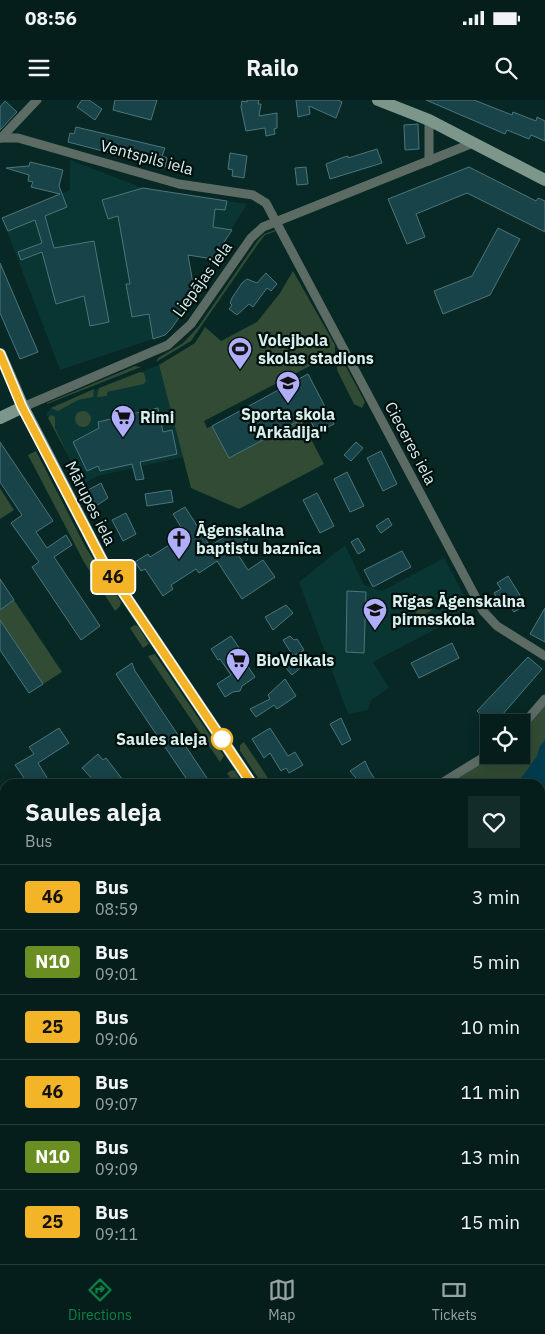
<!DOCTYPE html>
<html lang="en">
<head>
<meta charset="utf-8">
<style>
	:root { --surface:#051e1c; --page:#132b29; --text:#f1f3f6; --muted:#97a2a3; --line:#263c3b; --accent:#0b8043 }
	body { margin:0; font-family:"IBM Plex Sans",sans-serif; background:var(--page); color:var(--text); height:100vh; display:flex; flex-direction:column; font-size:19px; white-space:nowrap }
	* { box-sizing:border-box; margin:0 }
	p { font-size:16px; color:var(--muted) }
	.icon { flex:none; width:28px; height:28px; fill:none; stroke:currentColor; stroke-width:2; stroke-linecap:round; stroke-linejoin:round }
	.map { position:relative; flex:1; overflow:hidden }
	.details { position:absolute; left:0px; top:679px; width:545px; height:486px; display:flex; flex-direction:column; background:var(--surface); border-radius:15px 15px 0 0; box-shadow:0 2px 12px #0003,0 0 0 1px var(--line) }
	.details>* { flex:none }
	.badge { padding:0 10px; border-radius:4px; font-size:18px; line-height:32px }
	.tools { position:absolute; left:480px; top:614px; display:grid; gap:10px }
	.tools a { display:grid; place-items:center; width:50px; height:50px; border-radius:0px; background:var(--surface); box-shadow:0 2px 12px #0003,0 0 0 1px var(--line); font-size:25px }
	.map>.badge { position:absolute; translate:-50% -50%; box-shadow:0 0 0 2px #fff }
	.round { display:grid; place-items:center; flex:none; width:52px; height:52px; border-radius:0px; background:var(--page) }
	.head { display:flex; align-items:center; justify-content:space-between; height:85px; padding:0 25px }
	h1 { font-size:24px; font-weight:800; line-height:38px }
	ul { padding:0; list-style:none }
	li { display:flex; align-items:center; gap:15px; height:65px; padding:0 25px; border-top:1px solid var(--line) }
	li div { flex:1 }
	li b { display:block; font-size:19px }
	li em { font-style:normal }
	li .badge { min-width:55px; font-weight:700; text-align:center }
	.status { display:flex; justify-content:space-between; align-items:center; height:35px; padding:0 25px; background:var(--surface); direction:ltr }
	.status svg { height:14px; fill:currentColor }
	header { display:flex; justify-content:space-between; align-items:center; height:65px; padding:0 25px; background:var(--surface); font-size:22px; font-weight:800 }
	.menu { display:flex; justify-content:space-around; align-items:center; height:70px; border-top:1px solid var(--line); background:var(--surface); font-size:14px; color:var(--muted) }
	.menu a { display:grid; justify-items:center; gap:2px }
	.menu .current { color:var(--accent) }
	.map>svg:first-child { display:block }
</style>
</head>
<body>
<div class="status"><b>08:56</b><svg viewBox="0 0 49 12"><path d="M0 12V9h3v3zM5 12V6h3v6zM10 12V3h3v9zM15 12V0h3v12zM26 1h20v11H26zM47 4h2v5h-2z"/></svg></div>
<header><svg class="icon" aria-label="menu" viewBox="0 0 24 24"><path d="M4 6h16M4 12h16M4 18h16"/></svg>Railo<svg class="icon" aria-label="search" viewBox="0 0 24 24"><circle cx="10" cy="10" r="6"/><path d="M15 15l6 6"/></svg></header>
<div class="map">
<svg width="545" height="1164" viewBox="0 0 545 1164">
	<rect width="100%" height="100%" fill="#072825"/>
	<g fill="#093532">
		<polygon points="70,60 143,88 247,104 213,159 188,156 195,195 165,235 60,270 2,118 70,90"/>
		<polygon points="159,265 183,357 98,376 83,384 46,314 52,307"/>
		<polygon points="345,445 364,485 382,491 444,458 472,510 373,562 389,588 371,600 368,610 348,614 299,482"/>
		<polygon points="5,1039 5,1160 73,1160 74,1164 0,1164 0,1041"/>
	</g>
	<g fill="#314b34">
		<polygon points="275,130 276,131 265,135 258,144 191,241 156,262 158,258 183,243 198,227 258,140 264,134"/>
		<polygon points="293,171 335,245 335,253 204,321 207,328 212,326 229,358 301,320 324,364 239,409 191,388 159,265 195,243 205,227 221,241 257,222 280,193"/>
		<polygon points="343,261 365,302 362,308 354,304 337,270 337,264"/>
		<polygon points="135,266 141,267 47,304 47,303"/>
		<polygon points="140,272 144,273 146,281 144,284 107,292 107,296 97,297 99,288"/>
		<polygon points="94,289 93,297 78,300 58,311 51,308"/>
		<circle cx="83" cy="319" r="8"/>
		<polygon points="51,315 55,317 55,328 68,355 48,318"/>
		<polygon points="36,351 86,448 121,502 120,506 115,511 84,462 28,355"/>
		<polygon points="0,388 14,410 0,419"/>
		<polygon points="421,494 432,510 419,518 409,501"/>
		<polygon points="14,500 62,572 43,584 0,520 0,510"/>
		<polygon points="134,525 138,526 149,544 143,548 130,528"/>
		<polygon points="155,554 224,656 220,662 148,556"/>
		<polygon points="545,606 545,1061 540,1055 540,684 447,684 495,655 521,655 521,634"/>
		<polygon points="244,642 272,684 262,684 240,651 240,645"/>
		<polygon points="232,670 235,671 243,684 234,684 227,673"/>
		<polygon points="0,1017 5,1023 5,1039 0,1041"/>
	</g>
	<polygon fill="#426446" points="73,1160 125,1160 115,1164 74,1164"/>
	<g fill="#013c4e">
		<polygon points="545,640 545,809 540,805 540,684 517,684 537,656 540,646"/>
		<polygon points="0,980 5,985 5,1023 0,1017"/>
	</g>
	<g fill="#184348" stroke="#4c767c">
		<polygon points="82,0 89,0 102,9 95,20 77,7"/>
		<polygon points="115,0 157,0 151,20 113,10"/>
		<polygon points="247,0 259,0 258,4 261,4 259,16 277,13 277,28 274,29 275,34 266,36 265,28 246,31 241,7 242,1 247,2"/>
		<polygon points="296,0 338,0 342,2 336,18 309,6 310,14 298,17"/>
		<polygon points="426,0 474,0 512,15 513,12 536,21 537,17 545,21 545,41 531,35 529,39 507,30 505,34"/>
		<polygon points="5,1 17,12 0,30 0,7"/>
		<polygon points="418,24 419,49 405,50 404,25"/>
		<polygon points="76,27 165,48 162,56 167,58 165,67 68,42 70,33 74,34"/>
		<polygon points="377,49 382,63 330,79 326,64 344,57 348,56 348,58"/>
		<polygon points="230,53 247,56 244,78 232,76 233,70 228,69"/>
		<polygon points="30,62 63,70 59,86 67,107 45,116 54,148 94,141 109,222 90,226 84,196 56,204 42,152 21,160 18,152 42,143 35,120 8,131 2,118 60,94 31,87 33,82 28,81 29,75 6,68 29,66"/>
		<polygon points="306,67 308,84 297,85 295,68"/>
		<polygon points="469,67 536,101 538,98 545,101 545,132 467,93 416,114 425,137 407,144 388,99"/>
		<polygon points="143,88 227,101 225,110 215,109 213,127 232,130 213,159 188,155 195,195 171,229 165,235 153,239 149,214 132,217 126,184 130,184 118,116 108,119 102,100"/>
		<polygon points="498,128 520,139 490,195 443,214 434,191 472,176"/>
		<polygon points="0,163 38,252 20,259 0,213"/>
		<polygon points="266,173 277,184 271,191 267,188 253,207 249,204 237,215 229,209 232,205 230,203 232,198 242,183 247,179 257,183"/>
		<polygon points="308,274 334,324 317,333 308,316 229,358 212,326"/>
		<polygon points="158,308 163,332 172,330 177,354 140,362 144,379 136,380 132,364 100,371 98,366 87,371 73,342 99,328 98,322"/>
		<polygon points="0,342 53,421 36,432 47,448 66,435 72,445 54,457 100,526 81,540 32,467 39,462 11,423 22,415 0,382"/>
		<polygon points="356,342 363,348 351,361 344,355"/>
		<polygon points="381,351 397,384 383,391 367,358"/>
		<polygon points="347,372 364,406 350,412 334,379"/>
		<polygon points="101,383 108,398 96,406 88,390"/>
		<polygon points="171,390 173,402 147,406 145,394"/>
		<polygon points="317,393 334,426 320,433 303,400"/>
		<polygon points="185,407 210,446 237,429 247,428 250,432 246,443 235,450 248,470 263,460 275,477 242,499 217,461 199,473 196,469 171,485 173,489 163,496 145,469 141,471 135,462 148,454 150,457 179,439 174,431 181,427 173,414"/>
		<polygon points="126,413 136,434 123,441 112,420"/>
		<polygon points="388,418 392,425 381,433 376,426"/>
		<polygon points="358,438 365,450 358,454 351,442"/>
		<polygon points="402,451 411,467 373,487 364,470"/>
		<polygon points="508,476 526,505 514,512 509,505 504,509 494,493 501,489 497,483"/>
		<polygon points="0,479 14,500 0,510"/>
		<polygon points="347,491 366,492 364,553 346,552"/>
		<polygon points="286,505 293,513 273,530 265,517"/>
		<polygon points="545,508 545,542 530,534"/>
		<polygon points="0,520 43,584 29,593 0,550"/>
		<polygon points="231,536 242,552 235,561 238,566 245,562 255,577 242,586 240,591 233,592 225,597 217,584 231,575 220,559 218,560 211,549"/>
		<polygon points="290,536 294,540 297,539 304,550 293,556 283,540"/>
		<polygon points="452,543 459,558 419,578 411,563"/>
		<polygon points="528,557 542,569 496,622 489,622 477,611"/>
		<polygon points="300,558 305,564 292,575 286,568"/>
		<polygon points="132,563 135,571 211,684 190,684 121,582 116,574"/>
		<polygon points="285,579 296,596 277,609 274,605 256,617 250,609 270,599 268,595"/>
		<polygon points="341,618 351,640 342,645 330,624"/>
		<polygon points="59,628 69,643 38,663 51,684 14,684 24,678 15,665 34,654 29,647"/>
		<polygon points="270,628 288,656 295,652 303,665 289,673 286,668 281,671 270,653 264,658 252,639"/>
		<polygon points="98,654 103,660 106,658 126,684 97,684 82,668"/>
		<polygon points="365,661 369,670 378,684 361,684 350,671"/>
	</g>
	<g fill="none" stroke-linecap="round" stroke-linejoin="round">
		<g stroke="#5c6c65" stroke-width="9">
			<polyline points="429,20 429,61"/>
			<polyline points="0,38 18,38 179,84 253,95 266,103 483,511 497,526 545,556"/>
			<polyline points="1,38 37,0"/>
			<polyline points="23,307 168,245 191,224 251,138 263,127 473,43"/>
			<polyline points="521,627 545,599"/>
			<polyline points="440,684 489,654"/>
			<polyline points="0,803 5,800"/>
			<polyline points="0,911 5,914"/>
		</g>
		<g stroke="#7d968b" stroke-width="12">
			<polyline points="378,0 429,20 545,80"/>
			<polyline points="0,254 23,307 104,464 252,684"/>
			<polyline points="0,318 23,307"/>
			<polyline points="540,1078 545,1084"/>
		</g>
	</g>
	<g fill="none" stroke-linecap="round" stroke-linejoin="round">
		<defs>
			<polyline id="line" points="0,254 22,307 104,464 252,684"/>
		</defs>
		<use href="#line" stroke="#fff" stroke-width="11"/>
		<use href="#line" stroke="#f4b427" stroke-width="8"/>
	</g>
	<defs>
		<symbol id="stadium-pin" viewBox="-11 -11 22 30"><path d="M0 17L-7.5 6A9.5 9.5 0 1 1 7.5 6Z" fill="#b0aefa" stroke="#010f0d"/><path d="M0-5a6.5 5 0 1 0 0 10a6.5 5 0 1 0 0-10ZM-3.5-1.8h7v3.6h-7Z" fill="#111"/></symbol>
		<symbol id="school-pin" viewBox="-11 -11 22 30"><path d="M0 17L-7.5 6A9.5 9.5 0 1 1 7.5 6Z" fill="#b0aefa" stroke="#010f0d"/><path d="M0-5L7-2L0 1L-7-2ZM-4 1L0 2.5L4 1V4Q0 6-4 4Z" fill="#111"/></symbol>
		<symbol id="supermarket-pin" viewBox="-11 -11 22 30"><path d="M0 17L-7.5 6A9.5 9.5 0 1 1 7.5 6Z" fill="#b0aefa" stroke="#010f0d"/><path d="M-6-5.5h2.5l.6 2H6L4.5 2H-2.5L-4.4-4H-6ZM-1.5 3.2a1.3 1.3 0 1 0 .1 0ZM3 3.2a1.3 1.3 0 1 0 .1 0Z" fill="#111"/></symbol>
		<symbol id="church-pin" viewBox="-11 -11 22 30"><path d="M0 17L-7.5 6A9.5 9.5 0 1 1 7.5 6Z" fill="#b0aefa" stroke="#010f0d"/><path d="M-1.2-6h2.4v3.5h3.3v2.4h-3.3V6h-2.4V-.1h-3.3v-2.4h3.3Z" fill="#111"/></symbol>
	</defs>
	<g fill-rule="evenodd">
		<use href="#stadium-pin" x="226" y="235" width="28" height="38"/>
		<use href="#school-pin" x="274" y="269" width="28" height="38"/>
		<use href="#supermarket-pin" x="109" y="303" width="28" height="38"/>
		<use href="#church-pin" x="165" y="425" width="28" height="38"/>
		<use href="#school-pin" x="361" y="496" width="28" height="38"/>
		<use href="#supermarket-pin" x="224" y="546" width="28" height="38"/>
	</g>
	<circle fill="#fff" stroke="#f4b427" stroke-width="2.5" cx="222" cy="639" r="10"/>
	<g text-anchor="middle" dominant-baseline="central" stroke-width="4.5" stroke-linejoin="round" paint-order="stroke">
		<g font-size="16" fill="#d8efec" stroke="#010f0d">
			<text transform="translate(147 57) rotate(15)">Ventspils iela</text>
			<text transform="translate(202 179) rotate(-54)">Liepājas iela</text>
			<text transform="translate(411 343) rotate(62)">Cieceres iela</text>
			<text transform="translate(91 403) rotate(63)">Mārupes iela</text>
		</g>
		<g font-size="16" font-weight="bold" fill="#d8efec" stroke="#010f0d" text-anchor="start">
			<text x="258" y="240">Volejbola<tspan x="258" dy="18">skolas stadions</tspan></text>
			<text x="288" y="314" text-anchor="middle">Sporta skola<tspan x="288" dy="18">"Arkādija"</tspan></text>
			<text x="140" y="317">Rimi</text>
			<text x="196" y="430">Āgenskalna<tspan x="196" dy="18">baptistu baznīca</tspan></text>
			<text x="392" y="501">Rīgas Āgenskalna<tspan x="392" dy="18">pirmsskola</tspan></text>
			<text x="256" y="560">BioVeikals</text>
		</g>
		<g font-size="16" font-weight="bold" fill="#d8efec" stroke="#010f0d" text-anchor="end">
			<text x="207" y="639">Saules aleja</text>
		</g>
	</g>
</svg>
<div class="tools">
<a><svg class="icon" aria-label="locate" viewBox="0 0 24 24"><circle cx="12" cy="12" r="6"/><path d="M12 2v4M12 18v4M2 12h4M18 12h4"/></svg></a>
</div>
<b class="badge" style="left:113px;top:477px;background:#f4b427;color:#111">46</b>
<section class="details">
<div class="head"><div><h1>Saules aleja</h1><p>Bus</p></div><a class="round"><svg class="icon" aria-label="heart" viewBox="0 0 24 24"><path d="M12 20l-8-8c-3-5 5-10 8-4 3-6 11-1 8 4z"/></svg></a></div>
<ul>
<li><span class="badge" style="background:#f4b427;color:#111">46</span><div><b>Bus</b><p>08:59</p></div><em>3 min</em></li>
<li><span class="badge" style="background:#6b8e23;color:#fff">N10</span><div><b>Bus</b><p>09:01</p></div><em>5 min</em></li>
<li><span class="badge" style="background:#f4b427;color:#111">25</span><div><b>Bus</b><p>09:06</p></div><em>10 min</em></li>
<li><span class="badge" style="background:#f4b427;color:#111">46</span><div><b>Bus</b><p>09:07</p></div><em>11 min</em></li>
<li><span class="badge" style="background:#6b8e23;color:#fff">N10</span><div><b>Bus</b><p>09:09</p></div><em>13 min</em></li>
<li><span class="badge" style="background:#f4b427;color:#111">25</span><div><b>Bus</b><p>09:11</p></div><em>15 min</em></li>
</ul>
</section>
</div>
<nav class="menu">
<a class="current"><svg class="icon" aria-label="directions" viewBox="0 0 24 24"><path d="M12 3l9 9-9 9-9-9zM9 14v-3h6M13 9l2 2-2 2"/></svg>Directions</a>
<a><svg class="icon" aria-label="map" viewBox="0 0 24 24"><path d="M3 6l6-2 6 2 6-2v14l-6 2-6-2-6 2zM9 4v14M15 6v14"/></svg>Map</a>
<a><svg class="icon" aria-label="tickets" viewBox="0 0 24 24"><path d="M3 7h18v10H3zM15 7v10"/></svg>Tickets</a>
</nav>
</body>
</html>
